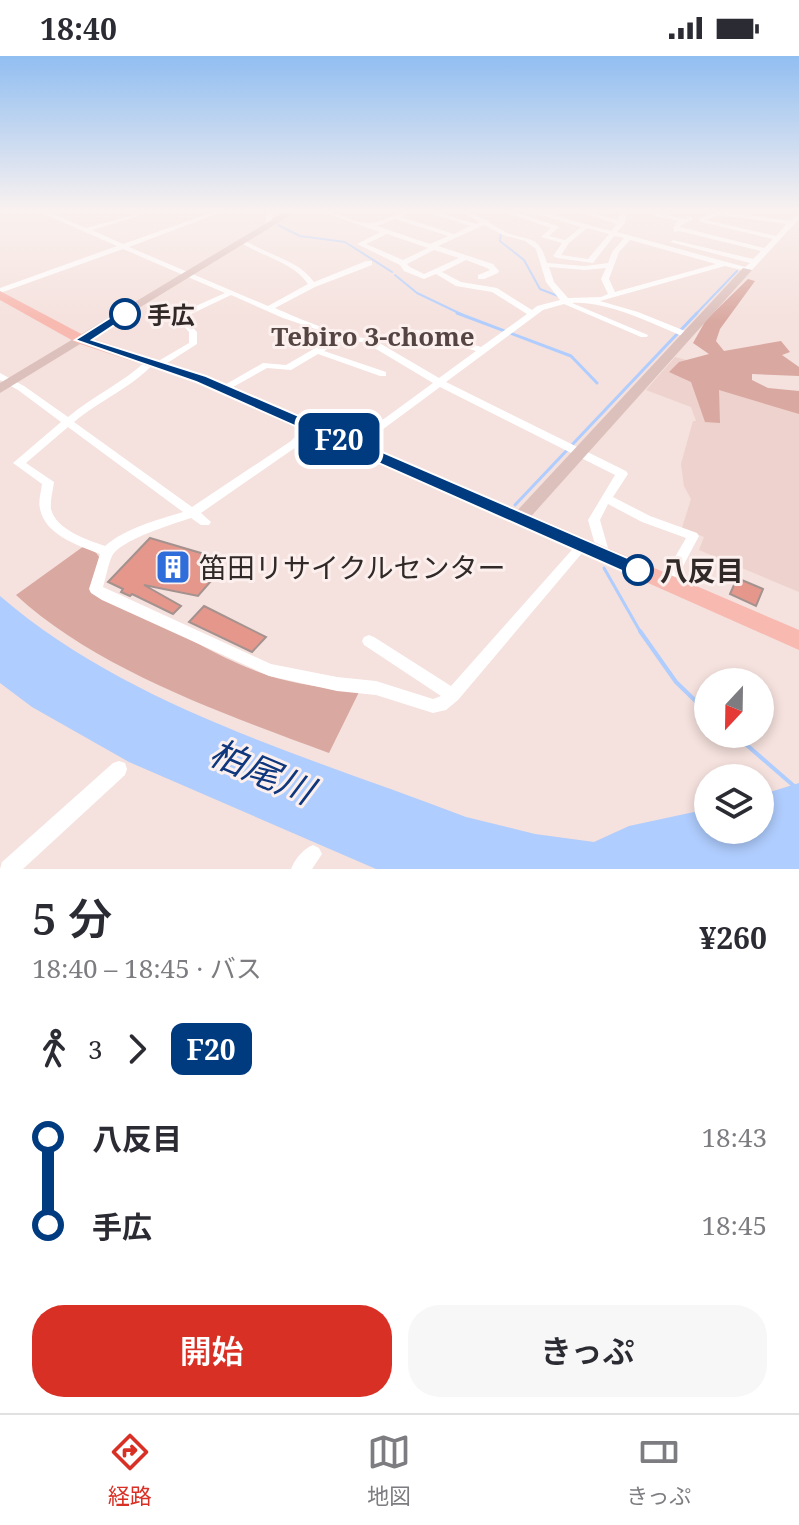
<!DOCTYPE html>
<html lang="ja">
<head>
<meta charset="utf-8">
<style>
	:root { --surface:#fff; --page:#f7f7f7; --text:#2b2b33; --muted:#7c7c81; --line:#e1e1e2; --accent:#d93025 }
	body { margin:0; font-family:"Noto Serif","Noto Sans JP",serif; background:var(--page); color:var(--text); height:100vh; display:flex; flex-direction:column; font-size:30px; white-space:nowrap }
	* { box-sizing:border-box; margin:0 }
	p { font-size:26px; color:var(--muted) }
	.icon { flex:none; width:44px; height:44px; fill:none; stroke:currentColor; stroke-width:2; stroke-linecap:round; stroke-linejoin:round }
	.map { position:relative; height:813px; overflow:hidden }
	.drawer { display:flex; flex-direction:column; background:var(--surface); flex:1 }
	.drawer>* { flex:none }
	.badge { padding:0 16px; border-radius:12px; font-size:28px; line-height:52px }
	.needle { width:52px; rotate:202deg }
	.buttons { position:absolute; left:694px; top:612px; display:grid; gap:16px }
	.buttons a { display:grid; place-items:center; width:80px; height:80px; border-radius:50%; background:var(--surface); box-shadow:0 4px 12px #0003; font-size:40px }
	.map>.badge { position:absolute; translate:-50% -50%; box-shadow:0 0 0 4px #fff }
	.legs { display:flex; align-items:center; gap:12px; height:88px; padding:0 32px; font-size:26px }
	.legs p { margin-inline-start:auto }
	.headline { display:flex; align-items:center; justify-content:space-between; height:136px; padding:0 32px }
	h1 { font-size:44px; font-weight:600; line-height:60px }
	.cta { display:flex; gap:16px; margin-top:auto; padding:16px 32px }
	.cta a { flex:1; height:92px; border-radius:32px; background:var(--accent); color:#fff; font-size:32px; font-weight:600; line-height:92px; text-align:center }
	.cta a+a { background:var(--page); color:var(--text) }
	ul { padding:0 32px; list-style:none }
	li { display:flex; align-items:center; gap:28px; height:88px; font-size:30px }
	li i { display:grid; place-items:center; width:12px; height:100%; margin:0 10px; background:currentColor }
	li i::after { content:''; width:20px; height:20px; margin:-10px; border:6px solid; border-radius:50%; background:var(--surface) }
	li p { margin-inline-start:auto }
	li:first-child i { background:linear-gradient(#0000 50%,currentColor 0) }
	li:last-child i { background:linear-gradient(currentColor 50%,#0000 0) }
	.status { display:flex; justify-content:space-between; align-items:center; height:56px; padding:0 40px; background:var(--surface); direction:ltr }
	.status svg { height:22px; fill:currentColor }
	.tabs { display:flex; justify-content:space-around; align-items:center; height:112px; border-top:2px solid var(--line); background:var(--surface); font-size:22px; color:var(--muted) }
	.tabs a { display:grid; justify-items:center; gap:4px }
	.tabs .current { color:var(--accent) }
	.map>svg:first-child { display:block }
</style>
</head>
<body>
<div class="status"><b>18:40</b><svg viewBox="0 0 49 12"><path d="M0 12V9h3v3zM5 12V6h3v6zM10 12V3h3v9zM15 12V0h3v12zM26 1h20v11H26zM47 4h2v5h-2z"/></svg></div>
<div class="map">
<svg width="799" height="813" viewBox="0 0 799 813">
	<rect width="100%" height="100%" fill="#f5e1dd"/>
	<polygon fill="#eed2cd" points="675,301 703,308 799,357 799,536 699,494 704,481 682,472 691,443 684,430 681,408 693,365 696,365 691,351 646,334"/>
	<g fill="#d9a8a0">
		<polygon points="748,223 755,225 720,273 716,285 724,295 781,285 790,296 782,299 799,311 799,320 752,318 752,324 768,332 799,335 799,358 719,334 720,367 705,366 691,326 669,316 679,306 709,298 693,287 706,264"/>
		<path d="M84 490 94 494 100 502 92 526C144 555 212 601 267 619 297 629 328 632 359 636L329 697C227 659 97 614 16 539Z"/>
	</g>
	<path fill="#afcdfe" d="M0 540C128 651 310 701 466 761L535 778 594 786 629 770 708 753V774H760V739L799 727V813H376L129 706 32 651 0 627Z"/>
	<g fill="none" stroke-linecap="round" stroke-linejoin="round">
		<g stroke="#afcdfe" stroke-width="2">
			<polyline points="278,169 300,180 345,186 392,216"/>
			<polyline points="501,177 500,185 524,204 540,233 558,240"/>
			<polyline points="395,219 417,237 463,259"/>
			<polyline points="695,259 737,215"/>
		</g>
		<g stroke="#afcdfe" stroke-width="3">
			<polyline points="457,257 571,300 597,327"/>
			<polyline points="515,449 697,257"/>
			<polyline points="604,512 641,577"/>
		</g>
		<g stroke="#afcdfe" stroke-width="4">
			<polyline points="640,575 676,626 708,657"/>
			<polyline points="734,678 794,730"/>
		</g>
	</g>
	<g fill="#e5978c" stroke="#a4928f" stroke-width="2">
		<polygon points="150,482 211,500 225,509 198,540 144,529 181,550 173,558 132,538 130,540 121,536 123,533 108,526"/>
		<polygon points="737,522 763,533 756,550 730,538"/>
		<polygon points="204,550 266,581 252,596 189,566"/>
	</g>
	<g fill="none" stroke-linecap="round" stroke-linejoin="round">
		<g fill="#fff" fill-rule="evenodd">
			<path d="M35 154H43L86 172 138 158V160L92 174 123 188 219 154H227L129 191 268 250 308 228C292 205 262 201 240 186V184C248 185 255 191 263 194 282 203 301 208 314 226L366 205H372V209L315 231 275 252C300 263 339 280 365 282 376 282 390 275 402 274 429 272 456 284 481 291L527 258 492 236 456 230 436 218 424 223 404 215 400 209 357 188 380 176 317 154C334 154 359 170 372 167 387 165 399 154 415 154L401 161 454 178 470 170 422 154H430L476 168 479 166 460 154C471 153 478 164 489 164V166C495 170 501 174 507 177 531 186 538 178 547 207L585 210 608 207 612 196 624 182 614 180 593 207 557 202 553 200 562 187 541 181 551 172 507 157V155L516 154 514 156 558 170V172L549 180 565 184 581 171 526 155 525 154H534L611 175 617 168 572 154H581L618 164 621 154H627L625 167 617 176 745 211 750 207 670 186 673 184 753 203 761 195 679 175 674 176 673 172 676 167 679 165 654 160 655 154H661L660 158 685 163 691 161 694 163 681 169 680 171 764 192 773 183 701 166 698 163 720 155 790 165 799 157V163L750 216 725 210 600 245 638 256 690 277V281H684C651 267 607 245 572 247L648 279 647 281H641L564 248 543 254 446 326 626 415 628 418 613 441 650 460 697 477 699 480 672 531 667 532 662 531 660 527 686 482 642 466 608 448 600 464 610 499 609 502H599L598 499 588 464 615 419 440 331 359 391H351L350 389 351 387 433 327 366 287 344 283 324 295 386 316V320H380L318 298 291 314 267 312 224 336 219 333 221 331 263 307 286 309 336 280 283 262 231 239 187 260V265L197 276V288L161 311H155V307L189 287V276L179 265 180 257 225 237 123 193 0 237V232L117 190ZM720 159 786 168 776 180 706 164ZM395 163 448 180 430 188 377 170ZM484 169 503 179 525 185 536 193 546 226 560 244 537 250 532 254 497 232 461 226 442 216 466 204 487 212 490 214 478 219V223H484L498 217 499 215 493 208 438 190ZM587 172 609 178 588 203 561 199 569 187ZM387 178 428 192 403 204 366 188ZM630 184 716 208 615 236 609 223 619 196ZM434 194 459 202 424 218 410 211 407 208ZM549 211 585 214 606 212 601 223 608 238 601 241 568 242 554 226ZM399 279 425 280 476 295 439 322 376 285Z"/>
			<polygon points="268,154 274,154 271,170 268,172 265,170"/>
			<path d="M150 303 155 306C132 332 100 344 74 366L192 451 291 385 307 369 311 368 316 371 299 389 201 457 211 466 209 469H201L191 462C173 468 120 484 112 500 108 509 106 521 103 531L271 608 337 621 376 625 433 643 441 640 364 589 362 585 364 581 369 579 374 581 451 630 578 487H586L588 490 458 644 446 654 433 657 376 639 337 635 269 620 102 544 91 537 89 533 100 498C79 490 45 479 40 453 38 445 41 436 42 428L13 407 61 366 18 334 0 324V317L24 330 68 361C93 340 123 327 147 304ZM68 371 183 456C157 464 126 472 105 490 88 484 56 474 51 453 50 444 53 435 54 426L26 407Z"/>
			<polygon points="119,705 125,707 127,713 125,719 23,813 0,813 2,806 113,707"/>
			<path d="M313 789 319 792 322 798 312 813H291C295 803 303 793 313 789Z"/>
		</g>
		<g fill="#dcc0bc" fill-rule="evenodd">
			<polygon points="288,154 299,154 0,337 0,327"/>
			<polygon points="743,212 752,214 526,466 514,466 511,462 514,458"/>
		</g>
		<polygon fill="#f7b9b0" fill-rule="evenodd" points="0,235 87,281 206,320 799,574 799,594 196,326 77,287 0,244"/>
	</g>
	<linearGradient id="sky" x2="0" y2="1"><stop stop-color="#91bef1"/><stop offset="0.58" stop-color="#faf2f0"/><stop offset="1" stop-color="#faf2f0" stop-opacity="0"/></linearGradient>
	<rect width="799" height="267" fill="url(#sky)"/>
	<polygon fill="#003b80" stroke="#fff" stroke-width="2" points="121,255 131,258 92,284 206,320 644,509 647,514 644,519 631,519 196,326 75,284"/>
	<defs>
		<symbol id="building-square" viewBox="-11 -11 22 22"><rect x="-9" y="-9" width="18" height="18" rx="4" fill="#2e6dda" stroke="#fcf0ee"/><path d="M-4-6H4V6H1V3H-1V6H-4ZM-2.5-4.3h1.7v1.8h-1.7ZM.8-4.3h1.7v1.8H.8ZM-2.5-1h1.7V.8h-1.7ZM.8-1h1.7V.8H.8Z" fill="#fff"/></symbol>
	</defs>
	<g fill-rule="evenodd">
		<use href="#building-square" x="153" y="491" width="40" height="40"/>
	</g>
	<g fill="#fff" stroke="#003b80" stroke-width="4">
		<circle cx="125" cy="258" r="14"/>
		<circle cx="638" cy="514" r="14"/>
	</g>
	<g text-anchor="middle" dominant-baseline="central" stroke-width="6" stroke-linejoin="round" paint-order="stroke">
		<g font-size="24" font-weight="bold" fill="#302927" stroke="#fcf0ee" text-anchor="start">
			<text x="147" y="258">手広</text>
		</g>
		<g font-size="26" font-weight="bold" fill="#544442" stroke="#fcf0ee">
			<text x="373" y="280">Tebiro 3-chome</text>
		</g>
		<g font-size="28" fill="#302927" stroke="#fcf0ee" text-anchor="start">
			<text x="199" y="511">笛田リサイクルセンター</text>
		</g>
		<g font-size="28" font-weight="bold" fill="#302927" stroke="#fcf0ee" text-anchor="start">
			<text x="660" y="514">八反目</text>
		</g>
		<g font-size="36" font-style="italic" fill="#0f377d" stroke="#fcf0ee">
			<text transform="translate(262 715) rotate(23)">柏尾川</text>
		</g>
	</g>
</svg>
<div class="buttons">
<a><svg class="needle" viewBox="-14 -14 28 28"><path d="M0-13l5 13h-10z" fill="#e53935"/><path d="M0 13l5-13h-10z" fill="#7c7c81"/></svg></a>
<a><svg class="icon" aria-label="layers" viewBox="0 0 24 24"><path d="M12 4l9 5-9 5-9-5zM3 14l9 5 9-5"/></svg></a>
</div>
<b class="badge" style="left:339px;top:383px;background:#003b80;color:#fff">F20</b>
</div>
<section class="drawer">
<div class="headline"><div><h1>5 分</h1><p>18:40 – 18:45 · バス</p></div><b>¥260</b></div>
<div class="legs"><svg class="icon" aria-label="walk" viewBox="0 0 24 24"><circle cx="13" cy="4" r="2"/><path d="M13 8l-2 6 4 7M11 14l-3 7M7 12l3-4h3l4 4"/></svg>3<svg class="icon" aria-label="forward" viewBox="0 0 24 24"><path d="M9 5l7 7-7 7"/></svg><b class="badge" style="background:#003b80;color:#fff">F20</b></div>
<ul>
<li><i style="color:#003b80"></i><b>八反目</b><p>18:43</p></li>
<li><i style="color:#003b80"></i><b>手広</b><p>18:45</p></li>
</ul>
<div class="cta"><a>開始</a><a>きっぷ</a></div>
</section>
<nav class="tabs">
<a class="current"><svg class="icon" aria-label="directions" viewBox="0 0 24 24"><path d="M12 3l9 9-9 9-9-9zM9 14v-3h6M13 9l2 2-2 2"/></svg>経路</a>
<a><svg class="icon" aria-label="map" viewBox="0 0 24 24"><path d="M3 6l6-2 6 2 6-2v14l-6 2-6-2-6 2zM9 4v14M15 6v14"/></svg>地図</a>
<a><svg class="icon" aria-label="tickets" viewBox="0 0 24 24"><path d="M3 7h18v10H3zM15 7v10"/></svg>きっぷ</a>
</nav>
</body>
</html>
